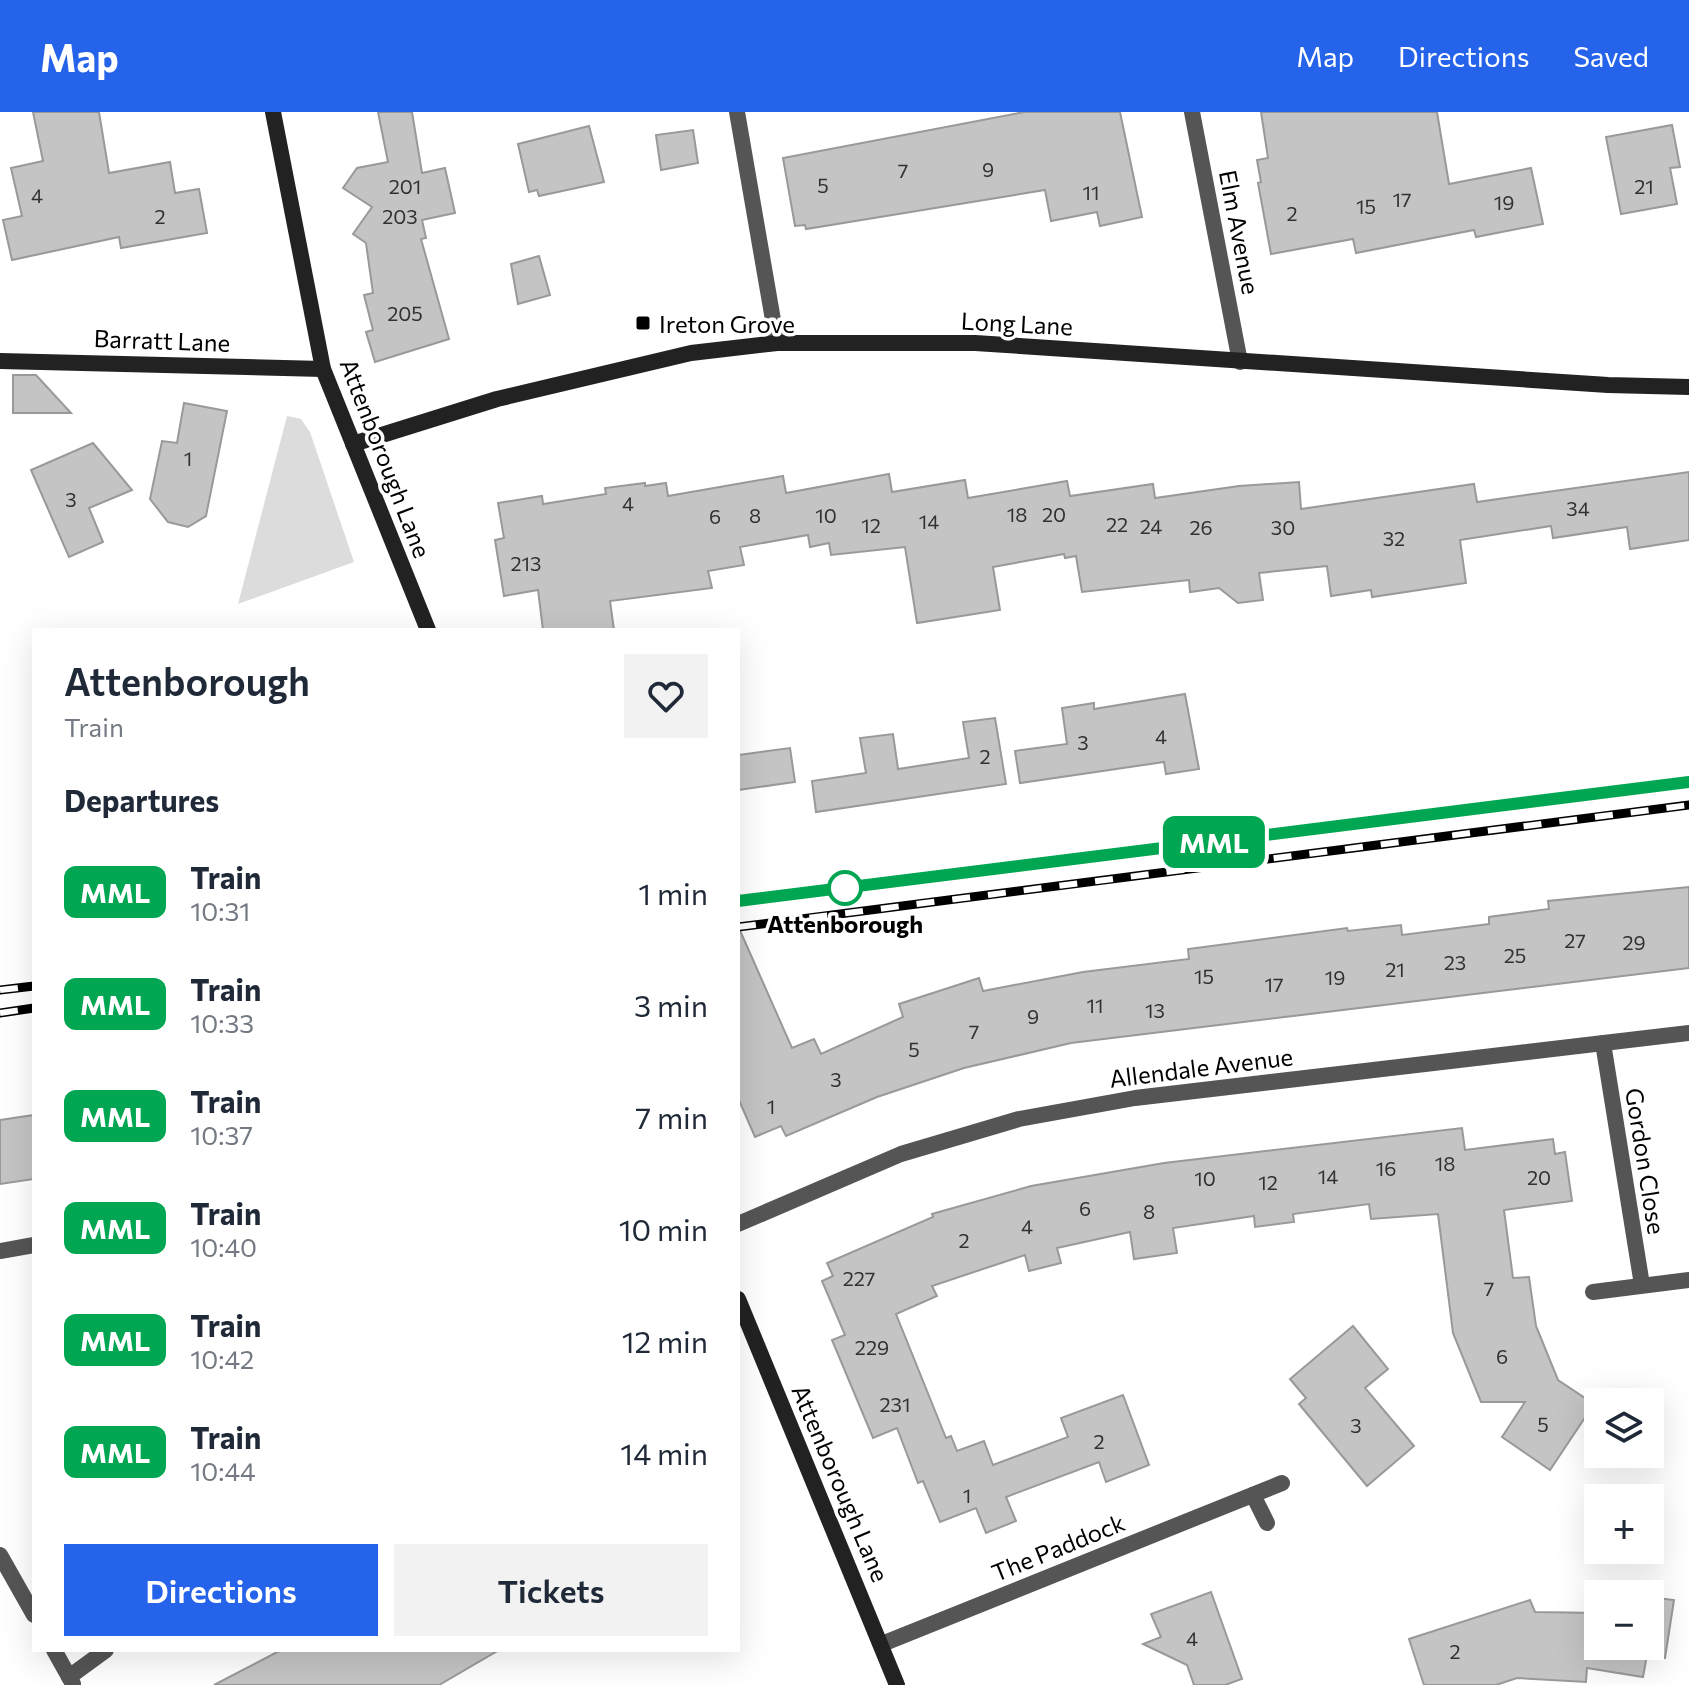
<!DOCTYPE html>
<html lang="en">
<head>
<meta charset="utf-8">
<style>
	:root { --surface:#fff; --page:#f2f2f3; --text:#1f2937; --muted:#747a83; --accent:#2563eb }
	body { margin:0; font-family:Commissioner,sans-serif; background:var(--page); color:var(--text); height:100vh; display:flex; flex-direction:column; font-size:30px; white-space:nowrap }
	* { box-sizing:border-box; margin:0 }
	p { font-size:26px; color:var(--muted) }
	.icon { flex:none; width:44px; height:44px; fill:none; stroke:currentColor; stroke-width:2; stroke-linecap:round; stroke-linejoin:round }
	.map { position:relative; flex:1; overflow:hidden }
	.details { position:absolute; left:32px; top:516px; width:708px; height:1024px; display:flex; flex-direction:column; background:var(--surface); border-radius:0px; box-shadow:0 8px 32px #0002 }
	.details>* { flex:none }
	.badge { padding:0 16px; border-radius:12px; font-size:28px; line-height:52px }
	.buttons { position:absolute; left:1584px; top:1276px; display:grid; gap:16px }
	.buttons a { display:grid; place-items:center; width:80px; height:80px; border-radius:0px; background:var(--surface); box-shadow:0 8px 32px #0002; font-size:40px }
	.map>.badge { position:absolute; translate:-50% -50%; box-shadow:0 0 0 4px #fff }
	h2 { padding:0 32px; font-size:30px; line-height:72px }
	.round { display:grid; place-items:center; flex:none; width:84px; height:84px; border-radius:0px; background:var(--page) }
	.overview { display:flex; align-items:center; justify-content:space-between; height:136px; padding:0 32px }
	h1 { font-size:38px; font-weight:600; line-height:60px }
	.button { display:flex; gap:16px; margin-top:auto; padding:16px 32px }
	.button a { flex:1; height:92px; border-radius:0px; background:var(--accent); color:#fff; font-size:32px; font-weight:600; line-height:92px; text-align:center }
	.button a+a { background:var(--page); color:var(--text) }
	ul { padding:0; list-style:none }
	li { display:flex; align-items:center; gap:24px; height:112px; padding:0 32px }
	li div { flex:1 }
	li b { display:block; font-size:30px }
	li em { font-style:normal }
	li .badge { min-width:88px; font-weight:700; text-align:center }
	header { display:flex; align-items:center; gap:48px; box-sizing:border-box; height:112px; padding:0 40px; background:var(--accent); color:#fff }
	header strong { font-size:38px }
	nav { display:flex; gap:44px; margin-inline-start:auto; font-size:28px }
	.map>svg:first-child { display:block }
</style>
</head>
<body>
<header>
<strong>Map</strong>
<nav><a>Map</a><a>Directions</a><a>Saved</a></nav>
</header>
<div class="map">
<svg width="1689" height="1573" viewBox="0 0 1689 1573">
	<rect width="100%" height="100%" fill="#fff"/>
	<polygon fill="#dcdcdc" points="287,304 301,307 310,320 354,450 238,492"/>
	<g fill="#c4c4c4" stroke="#999" stroke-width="2">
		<polygon points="33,0 99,0 109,61 170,50 175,81 199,77 207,121 121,136 119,125 12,148 3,108 22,104 11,56 43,49"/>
		<polygon points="378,0 412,0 422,61 445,56 455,101 422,108 426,126 421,127 449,227 375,250 366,220 373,218 364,183 373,181 366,131 353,122 372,95 343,76 357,56 388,50"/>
		<polygon points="1024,0 1120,0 1142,105 1100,114 1097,100 1051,109 1045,78 806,117 805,113 795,114 783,46"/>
		<polygon points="1261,0 1437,0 1449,72 1531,56 1543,112 1476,125 1474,118 1356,141 1353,127 1271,142 1258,71 1261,70 1257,48 1268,46"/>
		<polygon points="1672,13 1680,55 1670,56 1677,92 1621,102 1606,25"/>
		<polygon points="589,14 604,70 539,84 537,78 529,80 518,32"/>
		<polygon points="693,18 698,51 661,58 656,23"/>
		<polygon points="539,144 550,183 518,192 511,152"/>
		<polygon points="13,263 36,263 71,301 13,301"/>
		<polygon points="184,291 227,299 206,404 188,415 168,410 150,387 162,329 177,331"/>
		<polygon points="93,331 132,378 89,396 103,430 69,445 31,358"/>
		<polygon points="1689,360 1689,428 1630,437 1627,415 1553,426 1551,414 1460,428 1466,471 1372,485 1371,478 1331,484 1327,454 1259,461 1263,488 1238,491 1219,476 1190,480 1189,468 1082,480 1076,444 1065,446 1064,442 993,455 1000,498 917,511 905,435 831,443 829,431 810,435 808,423 740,435 744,453 708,459 712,476 610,489 614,518 543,518 538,478 504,484 495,428 504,426 498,391 542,384 543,392 606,382 605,376 645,371 645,374 666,371 668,384 783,364 786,381 889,362 892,380 965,368 968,386 1067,369 1070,384 1153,372 1155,386 1239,374 1299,370 1301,397 1474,372 1477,390"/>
		<polygon points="1185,582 1199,657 1166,662 1164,650 1020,671 1015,639 1067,632 1062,596 1094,591 1094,597"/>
		<polygon points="995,606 1006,672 816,700 812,669 866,661 860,626 893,622 898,657 969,646 963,610"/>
		<polygon points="790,636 795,670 738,678 738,643"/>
		<polygon points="1689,775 1689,856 1071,931 964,956 877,985 786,1024 781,1014 755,1025 738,986 738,814 792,936 814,927 821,942 903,905 899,892 979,866 983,879 1083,860 1189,847 1188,837 1347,816 1348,819 1401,813 1402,823 1489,812 1489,805 1549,797 1548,789"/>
		<polygon points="34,1003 34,1067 0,1072 0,1008"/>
		<polygon points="1462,1016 1465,1038 1553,1027 1555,1042 1565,1040 1572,1089 1504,1098 1513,1166 1529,1165 1536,1214 1558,1268 1594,1292 1550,1358 1502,1325 1525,1290 1481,1290 1453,1221 1438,1102 1371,1107 1369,1092 1293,1102 1294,1110 1255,1115 1254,1104 1173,1116 1177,1141 1134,1147 1130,1120 1057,1136 1061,1151 1029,1159 1025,1143 932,1174 937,1184 896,1202 946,1326 951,1324 957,1339 984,1329 993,1353 1068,1325 1061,1306 1123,1283 1149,1353 1106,1370 1099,1350 1006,1385 1016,1409 986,1421 976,1396 940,1410 923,1369 918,1371 897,1316 873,1326 832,1228 845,1223 822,1169 833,1164 827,1151 933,1105 932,1102 1031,1074 1164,1051"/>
		<polygon points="1353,1214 1388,1257 1365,1276 1414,1334 1367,1374 1299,1292 1306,1286 1290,1267"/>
		<polygon points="1211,1480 1242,1567 1225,1573 1194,1573 1187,1553 1143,1532 1161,1525 1151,1502"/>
		<polygon points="1650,1485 1674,1488 1665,1546 1647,1543 1643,1565 1587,1556 1586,1570 1517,1566 1496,1573 1424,1573 1409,1527 1530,1488 1535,1500 1598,1501 1598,1534 1650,1534"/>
		<polygon points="281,1538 499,1538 439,1573 214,1573"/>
	</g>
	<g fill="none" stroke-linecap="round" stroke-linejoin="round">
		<g stroke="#555" stroke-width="16">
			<polyline points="737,0 777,231"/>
			<polyline points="1192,0 1240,250"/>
			<polyline points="1603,931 1642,1173"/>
			<polyline points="738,1112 901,1042 1019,1007 1135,986 1689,921"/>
			<polyline points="0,1139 34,1133"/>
			<polyline points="1593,1180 1689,1168"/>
			<polyline points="1253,1383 1267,1411"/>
			<polyline points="0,1443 34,1503"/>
			<polyline points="882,1532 1282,1371"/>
			<polyline points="54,1538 73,1572"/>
			<polyline points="69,1565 106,1538"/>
		</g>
		<g stroke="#222" stroke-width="16">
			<polyline points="273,0 323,257 428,518"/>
			<polyline points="0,249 323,257"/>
			<polyline points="353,332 497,287 691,241 777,231 975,231 1608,273 1689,275"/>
			<polyline points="738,1187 897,1573"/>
		</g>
		<defs>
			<g id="rail">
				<polyline points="738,789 1689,670"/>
				<polyline points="738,815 1689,693"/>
				<polyline points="0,878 34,874"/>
				<polyline points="0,901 34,896"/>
			</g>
		</defs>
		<use href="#rail" stroke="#000" stroke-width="9"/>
		<use href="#rail" stroke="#fff" stroke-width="6" stroke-dasharray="18" stroke-linecap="butt"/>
	</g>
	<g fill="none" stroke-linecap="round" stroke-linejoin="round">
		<defs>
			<polyline id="line" points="738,789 1689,670"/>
		</defs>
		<use href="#line" stroke="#fff" stroke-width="18"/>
		<use href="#line" stroke="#00a651" stroke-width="12"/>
	</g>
	<rect fill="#000" stroke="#fff" stroke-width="3" x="635" y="203" width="16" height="16" rx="4"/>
	<circle fill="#fff" stroke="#00a651" stroke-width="4" cx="845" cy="776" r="16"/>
	<g text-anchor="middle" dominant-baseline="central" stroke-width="7" stroke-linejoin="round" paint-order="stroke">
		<g font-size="20" fill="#313131">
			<text x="988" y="57">9</text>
			<text x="903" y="58">7</text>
			<text x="823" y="73">5</text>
			<text x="405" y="74">201</text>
			<text x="1644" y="74">21</text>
			<text x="1091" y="80">11</text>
			<text x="37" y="83">4</text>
			<text x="1402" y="87">17</text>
			<text x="1504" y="90">19</text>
			<text x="1366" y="94">15</text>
			<text x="1292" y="101">2</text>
			<text x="160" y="104">2</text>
			<text x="400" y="104">203</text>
			<text x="405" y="201">205</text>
			<text x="188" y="346">1</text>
			<text x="71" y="387">3</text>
			<text x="628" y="391">4</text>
			<text x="1578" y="396">34</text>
			<text x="1017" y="402">18</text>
			<text x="1054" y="402">20</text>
			<text x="755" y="403">8</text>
			<text x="826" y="403">10</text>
			<text x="715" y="404">6</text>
			<text x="929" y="409">14</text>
			<text x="1117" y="412">22</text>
			<text x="871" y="413">12</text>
			<text x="1151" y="414">24</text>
			<text x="1201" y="415">26</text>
			<text x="1283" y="415">30</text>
			<text x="1394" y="426">32</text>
			<text x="526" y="451">213</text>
			<text x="1161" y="624">4</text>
			<text x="1083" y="630">3</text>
			<text x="985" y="644">2</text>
			<text x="1575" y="828">27</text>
			<text x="1634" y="830">29</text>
			<text x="1515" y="843">25</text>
			<text x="1455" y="850">23</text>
			<text x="1395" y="857">21</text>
			<text x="1204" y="864">15</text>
			<text x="1335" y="865">19</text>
			<text x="1274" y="872">17</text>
			<text x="1095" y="893">11</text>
			<text x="1155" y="898">13</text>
			<text x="1033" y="904">9</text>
			<text x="974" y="919">7</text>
			<text x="914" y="937">5</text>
			<text x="836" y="967">3</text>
			<text x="771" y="994">1</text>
			<text x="1445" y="1051">18</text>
			<text x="1386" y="1056">16</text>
			<text x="1328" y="1064">14</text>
			<text x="1539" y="1065">20</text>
			<text x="1205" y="1066">10</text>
			<text x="1268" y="1070">12</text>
			<text x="1085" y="1096">6</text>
			<text x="1149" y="1099">8</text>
			<text x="1027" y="1114">4</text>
			<text x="964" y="1128">2</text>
			<text x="859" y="1166">227</text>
			<text x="1489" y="1176">7</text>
			<text x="872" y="1235">229</text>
			<text x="1502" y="1244">6</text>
			<text x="895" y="1292">231</text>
			<text x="1543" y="1312">5</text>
			<text x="1356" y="1313">3</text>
			<text x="1099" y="1329">2</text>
			<text x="967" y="1383">1</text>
			<text x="1192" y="1526">4</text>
			<text x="1455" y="1539">2</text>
		</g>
		<g font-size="24" fill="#000" stroke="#fff">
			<text transform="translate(1240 120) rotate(79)">Elm Avenue</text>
			<text transform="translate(1017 211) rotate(3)">Long Lane</text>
			<text transform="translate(162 228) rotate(2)">Barratt Lane</text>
			<text transform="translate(386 346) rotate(69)">Attenborough Lane</text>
			<text transform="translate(1201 955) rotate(-7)">Allendale Avenue</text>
			<text transform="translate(1646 1049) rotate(81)">Gordon Close</text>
			<text transform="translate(841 1371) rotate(67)">Attenborough Lane</text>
			<text transform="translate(1058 1435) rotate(-22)">The Paddock</text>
		</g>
		<g font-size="24" fill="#000" stroke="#fff" text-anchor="start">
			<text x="659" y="211">Ireton Grove</text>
		</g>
		<g font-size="24" font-weight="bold" fill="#000" stroke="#fff">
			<text x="845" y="811">Attenborough</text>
		</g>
	</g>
</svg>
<div class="buttons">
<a><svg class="icon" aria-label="layers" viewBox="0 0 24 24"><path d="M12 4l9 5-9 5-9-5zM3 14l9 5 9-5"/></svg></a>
<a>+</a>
<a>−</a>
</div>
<b class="badge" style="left:1214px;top:730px;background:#00a651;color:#fff">MML</b>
<section class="details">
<div class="overview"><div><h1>Attenborough</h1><p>Train</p></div><a class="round"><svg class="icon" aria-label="heart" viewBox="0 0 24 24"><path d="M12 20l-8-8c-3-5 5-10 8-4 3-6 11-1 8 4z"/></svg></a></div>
<h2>Departures</h2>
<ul>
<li><span class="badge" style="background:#00a651;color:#fff">MML</span><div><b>Train</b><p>10:31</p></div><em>1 min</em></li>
<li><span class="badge" style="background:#00a651;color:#fff">MML</span><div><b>Train</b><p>10:33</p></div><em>3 min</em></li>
<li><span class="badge" style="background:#00a651;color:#fff">MML</span><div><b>Train</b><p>10:37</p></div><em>7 min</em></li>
<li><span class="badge" style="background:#00a651;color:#fff">MML</span><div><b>Train</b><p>10:40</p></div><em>10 min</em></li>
<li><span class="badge" style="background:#00a651;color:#fff">MML</span><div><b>Train</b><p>10:42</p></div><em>12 min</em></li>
<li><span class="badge" style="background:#00a651;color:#fff">MML</span><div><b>Train</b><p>10:44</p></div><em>14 min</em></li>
</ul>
<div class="button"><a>Directions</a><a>Tickets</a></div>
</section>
</div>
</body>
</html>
